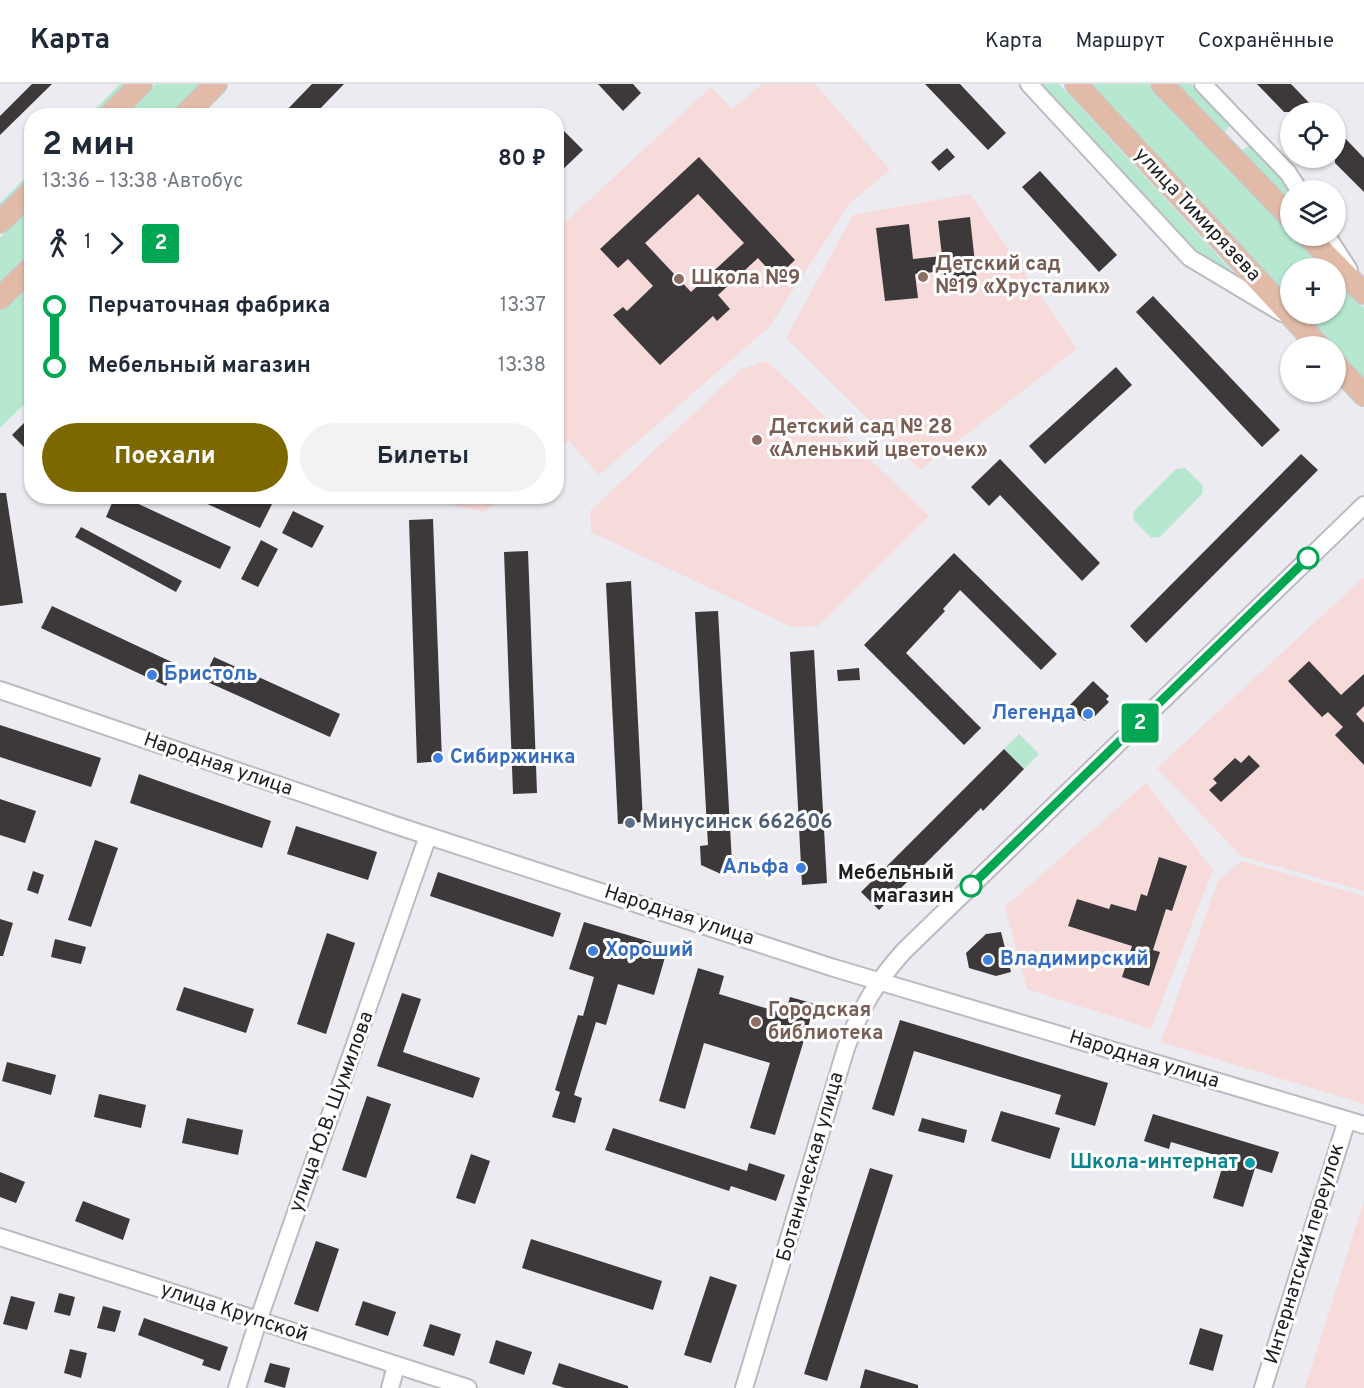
<!DOCTYPE html>
<html lang="ru">
<head>
<meta charset="utf-8">
<style>
	:root { --surface:#fff; --page:#f2f2f3; --text:#1f2937; --muted:#747a83; --line:#e0e1e3; --accent:#7d6800 }
	body { margin:0; font-family:Overpass,sans-serif; background:var(--page); color:var(--text); height:100vh; display:flex; flex-direction:column; font-size:22px; white-space:nowrap }
	* { box-sizing:border-box; margin:0 }
	p { font-size:20px; color:var(--muted) }
	.icon { flex:none; width:33px; height:33px; fill:none; stroke:currentColor; stroke-width:2; stroke-linecap:round; stroke-linejoin:round }
	.map { position:relative; flex:1; overflow:hidden }
	.sheet { position:absolute; left:24px; top:24px; width:540px; height:396px; display:flex; flex-direction:column; background:var(--surface); border-radius:24px; box-shadow:0 2px 4px #0004 }
	.sheet>* { flex:none }
	.badge { padding:0 12px; border-radius:4px; font-size:21px; line-height:39px }
	.tools { position:absolute; left:1280px; top:18px; display:grid; gap:12px }
	.tools a { display:grid; place-items:center; width:66px; height:66px; border-radius:50%; background:var(--surface); box-shadow:0 2px 4px #0004; font-size:30px }
	.map>.badge { position:absolute; translate:-50% -50%; box-shadow:0 0 0 3px #fff }
	.legs { display:flex; align-items:center; gap:9px; height:66px; padding:0 18px; font-size:20px }
	.legs p { margin-inline-start:auto }
	.headline { display:flex; align-items:center; justify-content:space-between; height:102px; padding:0 18px }
	h1 { font-size:33px; font-weight:700; line-height:45px }
	.button { display:flex; gap:12px; margin-top:auto; padding:12px 18px }
	.button a { flex:1; height:69px; border-radius:36px; background:var(--accent); color:#fff; font-size:24px; font-weight:700; line-height:69px; text-align:center }
	.button a+a { background:var(--page); color:var(--text) }
	ul { padding:0 18px; list-style:none }
	li { display:flex; align-items:center; gap:21px; height:60px; font-size:22px }
	li i { display:grid; place-items:center; width:9px; height:100%; margin:0 8px; background:currentColor }
	li i::after { content:''; width:15px; height:15px; margin:-8px; border:4px solid; border-radius:50%; background:var(--surface) }
	li p { margin-inline-start:auto }
	li:first-child i { background:linear-gradient(#0000 50%,currentColor 0) }
	li:last-child i { background:linear-gradient(currentColor 50%,#0000 0) }
	header { display:flex; align-items:center; gap:36px; box-sizing:border-box; height:84px; padding:0 30px; background:var(--surface); border-bottom:2px solid var(--line) }
	header strong { font-size:28px }
	nav { display:flex; gap:33px; margin-inline-start:auto; font-size:21px }
	.map>svg:first-child { display:block }
</style>
</head>
<body>
<header>
<strong>Карта</strong>
<nav><a>Карта</a><a>Маршрут</a><a>Сохранённые</a></nav>
</header>
<div class="map">
<svg width="1364" height="1304" viewBox="0 0 1364 1304">
	<rect width="100%" height="100%" fill="#ebebf1"/>
	<g fill="#f6dbda">
		<polygon points="762,0 815,0 890,86 850,119 769,243 599,391 568,356 557,366 557,146 711,3 732,25"/>
		<polygon points="970,110 1077,265 920,386 786,254 853,131"/>
		<polygon points="767,277 929,432 818,542 792,543 591,448 590,427 741,285"/>
		<polygon points="418,413 502,413 484,428"/>
		<polygon points="1364,493 1364,807 1241,772 1157,684"/>
		<polygon points="1146,699 1213,786 1151,945 1027,905 1005,823"/>
		<polygon points="1241,777 1364,812 1364,1020 1161,958 1218,797"/>
		<polygon points="1364,1117 1364,1304 1305,1304"/>
	</g>
	<g fill="#b6e8d0">
		<polygon points="120,0 131,0 99,31 88,32"/>
		<polygon points="156,0 202,0 170,31 124,32"/>
		<polygon points="1033,0 1059,0 1255,212 1210,187"/>
		<polygon points="1084,0 1148,0 1290,147 1290,152 1294,152 1326,184 1290,184 1290,221"/>
		<polygon points="1169,0 1191,0 1231,41 1224,48 1203,35"/>
		<polygon points="1250,61 1292,105 1290,127 1259,96 1242,66"/>
		<polygon points="31,88 31,97 0,128 0,119"/>
		<polygon points="31,123 31,167 0,198 0,154"/>
		<polygon points="1335,194 1364,224 1364,300 1335,269 1335,262 1329,262 1298,230 1335,230"/>
		<polygon points="31,195 31,314 0,344 0,226"/>
		<polygon points="1185,384 1203,402 1202,410 1160,453 1151,454 1133,435 1134,427 1176,385"/>
		<polygon points="1019,650 1039,670 1024,685 1004,665"/>
	</g>
	<g fill="#3d383a" fill-rule="evenodd">
		<polygon points="32,0 52,0 0,51 0,32"/>
		<polygon points="312,0 344,0 313,32 281,32"/>
		<polygon points="598,0 633,0 641,9 623,27"/>
		<polygon points="925,0 960,0 1006,49 988,66"/>
		<polygon points="1257,0 1291,0 1318,28 1284,28"/>
		<polygon points="564,47 583,66 556,92 556,55"/>
		<polygon points="1343,52 1364,74 1364,108 1335,79 1335,60"/>
		<polygon points="947,64 955,73 939,87 931,78"/>
		<path d="M699 73 795 176 776 194 758 174 718 211 730 225 717 237 713 232 660 281 613 231 623 223 627 227 653 202 628 175 618 184 600 165ZM698 110 744 159 691 208 645 159Z"/>
		<polygon points="1040,87 1117,171 1099,188 1022,103"/>
		<polygon points="970,133 978,207 946,210 944,187 915,190 918,214 885,217 876,144 909,140 913,175 942,172 938,137"/>
		<polygon points="1153,212 1280,346 1262,363 1136,228"/>
		<polygon points="1116,283 1132,301 1045,380 1029,362"/>
		<polygon points="32,331 32,371 12,351"/>
		<polygon points="1301,370 1318,386 1146,559 1130,542"/>
		<polygon points="1000,375 1100,479 1082,497 1000,411 989,422 971,403"/>
		<polygon points="0,409 6,409 23,519 0,522"/>
		<polygon points="115,412 131,412 130,416 231,463 220,485 106,433"/>
		<polygon points="190,412 256,412 272,420 260,444"/>
		<polygon points="293,427 324,442 312,464 282,449"/>
		<polygon points="433,435 442,677 417,679 409,436"/>
		<polygon points="81,443 182,497 176,508 75,453"/>
		<polygon points="261,456 278,465 258,503 241,495"/>
		<polygon points="528,467 537,709 513,710 504,468"/>
		<polygon points="954,469 1057,570 1041,586 960,506 943,525 945,527 906,569 981,644 964,661 864,561"/>
		<polygon points="631,497 643,738 618,740 606,499"/>
		<polygon points="52,522 176,580 166,602 41,544"/>
		<polygon points="718,527 732,779 721,790 701,781 700,762 708,761 695,528"/>
		<polygon points="814,566 827,799 802,801 790,568"/>
		<polygon points="214,573 340,630 330,653 203,596"/>
		<polygon points="1309,577 1341,611 1364,590 1364,622 1356,630 1364,639 1364,681 1335,651 1343,643 1328,628 1322,633 1288,597"/>
		<polygon points="859,584 860,596 838,597 837,586"/>
		<polygon points="1093,597 1109,612 1106,615 1109,618 1090,637 1087,634 1085,637 1069,622"/>
		<polygon points="0,641 101,674 91,703 0,673"/>
		<polygon points="1004,665 1024,685 983,727 981,724 879,826 861,808"/>
		<polygon points="1249,671 1260,682 1221,718 1209,706 1217,699 1213,695 1235,674 1241,679"/>
		<polygon points="139,690 271,737 262,764 130,719"/>
		<polygon points="0,715 36,727 25,759 0,751"/>
		<polygon points="296,742 377,768 368,796 287,770"/>
		<polygon points="95,756 118,764 91,843 68,836"/>
		<polygon points="1159,773 1187,782 1172,827 1166,825 1153,866 1160,868 1149,902 1122,893 1132,862 1068,842 1077,815 1109,825 1111,820 1136,827 1141,810 1147,812"/>
		<polygon points="33,787 44,791 38,810 27,806"/>
		<polygon points="438,788 561,829 553,853 430,812"/>
		<polygon points="0,835 13,839 3,872 0,872"/>
		<polygon points="584,838 668,863 654,911 618,900 606,941 596,938 574,1011 582,1014 575,1039 552,1033 560,1008 555,1006 578,931 583,932 594,893 569,885"/>
		<polygon points="1001,848 1011,888 996,892 969,884 966,869 986,850"/>
		<polygon points="327,849 355,859 326,950 297,940"/>
		<polygon points="55,855 86,863 81,880 51,873"/>
		<polygon points="698,884 724,892 719,910 785,930 790,913 815,920 775,1051 750,1044 770,979 704,959 685,1025 659,1017"/>
		<polygon points="184,903 254,925 246,949 176,926"/>
		<polygon points="402,909 421,915 403,968 480,994 473,1014 377,982"/>
		<polygon points="900,936 1108,999 1095,1042 1055,1030 1061,1011 914,967 894,1032 872,1025"/>
		<polygon points="7,978 56,991 51,1011 2,997"/>
		<polygon points="99,1010 146,1021 141,1044 94,1033"/>
		<polygon points="367,1012 391,1020 366,1094 342,1086"/>
		<polygon points="1001,1027 1060,1044 1050,1075 991,1057"/>
		<polygon points="1153,1030 1279,1068 1272,1089 1255,1084 1243,1123 1213,1114 1225,1074 1171,1058 1169,1065 1144,1057"/>
		<polygon points="187,1034 243,1046 238,1071 182,1059"/>
		<polygon points="922,1034 967,1046 964,1059 918,1047"/>
		<polygon points="613,1044 747,1087 749,1079 785,1091 776,1117 731,1102 729,1107 605,1066"/>
		<polygon points="471,1070 490,1077 475,1120 456,1114"/>
		<polygon points="870,1084 893,1091 827,1297 804,1290"/>
		<polygon points="0,1088 25,1098 16,1119 0,1113"/>
		<polygon points="83,1117 130,1135 123,1156 75,1137"/>
		<polygon points="531,1155 662,1197 653,1226 522,1184"/>
		<polygon points="316,1157 339,1165 318,1228 294,1220"/>
		<polygon points="710,1192 737,1201 711,1279 684,1271"/>
		<polygon points="59,1209 75,1213 70,1232 54,1228"/>
		<polygon points="11,1212 35,1218 27,1246 3,1240"/>
		<polygon points="363,1217 396,1228 388,1252 355,1241"/>
		<polygon points="103,1222 121,1227 115,1248 97,1244"/>
		<polygon points="144,1234 228,1263 220,1287 202,1281 204,1276 138,1251"/>
		<polygon points="430,1240 461,1250 454,1272 423,1262"/>
		<polygon points="1200,1244 1223,1251 1213,1287 1189,1280"/>
		<polygon points="496,1256 532,1268 524,1291 489,1279"/>
		<polygon points="70,1265 87,1269 81,1294 64,1289"/>
		<polygon points="270,1279 290,1284 285,1304 264,1298"/>
		<polygon points="559,1279 628,1302 628,1304 565,1304 552,1300"/>
		<polygon points="865,1285 918,1301 918,1304 860,1304"/>
	</g>
	<g fill="none" stroke-linecap="round" stroke-linejoin="round">
		<defs>
			<g id="minor">
				<polyline points="1029,0 1190,174 1282,229"/>
				<polyline points="1203,0 1288,89 1299,106"/>
				<polyline points="1327,152 1349,186"/>
				<polyline points="0,606 398,742 834,884 1364,1041"/>
				<polyline points="0,1153 468,1304"/>
				<polyline points="237,1304 258,1237 428,752"/>
				<polyline points="390,1304 396,1282"/>
				<path d="M744 1304 846 964C860 925 876 898 904 867L1364 421"/>
				<polyline points="1263,1304 1347,1036"/>
			</g>
			<g id="major">
				<polyline points="1076,0 1319,262"/>
				<polyline points="1162,0 1290,133"/>
				<polyline points="109,32 141,0"/>
				<polyline points="184,32 216,0"/>
				<polyline points="0,138 32,107"/>
				<polyline points="1308,152 1364,209"/>
				<polyline points="0,214 32,183"/>
				<polyline points="1335,280 1364,311"/>
			</g>
		</defs>
		<use href="#minor" stroke="#bbbbc1" stroke-width="20"/>
		<use href="#major" stroke="#c9c9ca" stroke-width="24"/>
		<use href="#minor" stroke="#fff" stroke-width="16"/>
		<use href="#major" stroke="#e2bba8" stroke-width="21"/>
	</g>
	<g fill="none" stroke-linecap="round" stroke-linejoin="round">
		<defs>
			<polyline id="line-1" points="971,802 1308,474"/>
		</defs>
		<use href="#line-1" stroke="#fff" stroke-width="14"/>
		<use href="#line-1" stroke="#00a651" stroke-width="9"/>
	</g>
	<g fill="#8d6e63" stroke="#fff" stroke-width="2">
		<circle cx="923" cy="193" r="6"/>
		<circle cx="679" cy="195" r="6"/>
		<circle cx="757" cy="356" r="6"/>
		<circle cx="756" cy="938" r="6"/>
	</g>
	<g fill="#fff" stroke="#00a651" stroke-width="3">
		<circle cx="1308" cy="474" r="10"/>
		<circle cx="971" cy="802" r="10"/>
	</g>
	<g fill="#3f7fe0" stroke="#fff" stroke-width="2">
		<circle cx="152" cy="591" r="6"/>
		<circle cx="1088" cy="630" r="6"/>
		<circle cx="438" cy="674" r="6"/>
		<circle cx="801" cy="784" r="6"/>
		<circle cx="593" cy="867" r="6"/>
		<circle cx="988" cy="876" r="6"/>
	</g>
	<circle fill="#5c6f8a" stroke="#fff" stroke-width="2" cx="630" cy="739" r="6"/>
	<circle fill="#0f9aa8" stroke="#fff" stroke-width="2" cx="1250" cy="1079" r="6"/>
	<g text-anchor="middle" dominant-baseline="central" stroke-width="6" stroke-linejoin="round" paint-order="stroke">
		<g font-size="20" fill="#1f1f21" stroke="#fff">
			<text transform="translate(1197 131) rotate(47)">улица Тимирязева</text>
			<text transform="translate(218 681) rotate(19)">Народная улица</text>
			<text transform="translate(679 832) rotate(18)">Народная улица</text>
			<text transform="translate(1144 976) rotate(17)">Народная улица</text>
			<text transform="translate(332 1028) rotate(-70)">улица Ю.В. Шумилова</text>
			<text transform="translate(811 1083) rotate(-74)">Ботаническая улица</text>
			<text transform="translate(1305 1170) rotate(-73)">Интернатский переулок</text>
			<text transform="translate(234 1229) rotate(18)">улица Крупской</text>
		</g>
		<g font-size="20" font-weight="bold" fill="#785e54" stroke="#fff" text-anchor="start">
			<text x="935" y="181">Детский сад<tspan x="935" dy="23">№19 «Хрусталик»</tspan></text>
			<text x="691" y="195">Школа №9</text>
			<text x="769" y="344">Детский сад № 28<tspan x="769" dy="23">«Аленький цветочек»</tspan></text>
			<text x="768" y="927">Городская<tspan x="768" dy="23">библиотека</tspan></text>
		</g>
		<g font-size="20" font-weight="bold" fill="#366cbe" stroke="#fff" text-anchor="start">
			<text x="164" y="591">Бристоль</text>
			<text x="1076" y="630" text-anchor="end">Легенда</text>
			<text x="450" y="674">Сибиржинка</text>
			<text x="789" y="784" text-anchor="end">Альфа</text>
			<text x="605" y="867">Хороший</text>
			<text x="1000" y="876">Владимирский</text>
		</g>
		<g font-size="20" font-weight="bold" fill="#4e5e75" stroke="#fff" text-anchor="start">
			<text x="642" y="739">Минусинск 662606</text>
		</g>
		<g font-size="20" font-weight="bold" fill="#1f1f21" stroke="#fff" text-anchor="end">
			<text x="954" y="790">Мебельный<tspan x="954" dy="23">магазин</tspan></text>
		</g>
		<g font-size="20" font-weight="bold" fill="#0d838f" stroke="#fff" text-anchor="end">
			<text x="1238" y="1079">Школа-интернат</text>
		</g>
	</g>
</svg>
<div class="tools">
<a><svg class="icon" aria-label="locate" viewBox="0 0 24 24"><circle cx="12" cy="12" r="6"/><path d="M12 2v4M12 18v4M2 12h4M18 12h4"/></svg></a>
<a><svg class="icon" aria-label="layers" viewBox="0 0 24 24"><path d="M12 4l9 5-9 5-9-5zM3 14l9 5 9-5"/></svg></a>
<a>+</a>
<a>−</a>
</div>
<b class="badge" style="left:1140px;top:639px;background:#00a651;color:#fff">2</b>
<section class="sheet">
<div class="headline"><div><h1>2 мин</h1><p>13:36 – 13:38 · Автобус</p></div><b>80 ₽</b></div>
<div class="legs"><svg class="icon" aria-label="walk" viewBox="0 0 24 24"><circle cx="13" cy="4" r="2"/><path d="M13 8l-2 6 4 7M11 14l-3 7M7 12l3-4h3l4 4"/></svg>1<svg class="icon" aria-label="forward" viewBox="0 0 24 24"><path d="M9 5l7 7-7 7"/></svg><b class="badge" style="background:#00a651;color:#fff">2</b></div>
<ul>
<li><i style="color:#00a651"></i><b>Перчаточная фабрика</b><p>13:37</p></li>
<li><i style="color:#00a651"></i><b>Мебельный магазин</b><p>13:38</p></li>
</ul>
<div class="button"><a>Поехали</a><a>Билеты</a></div>
</section>
</div>
</body>
</html>
